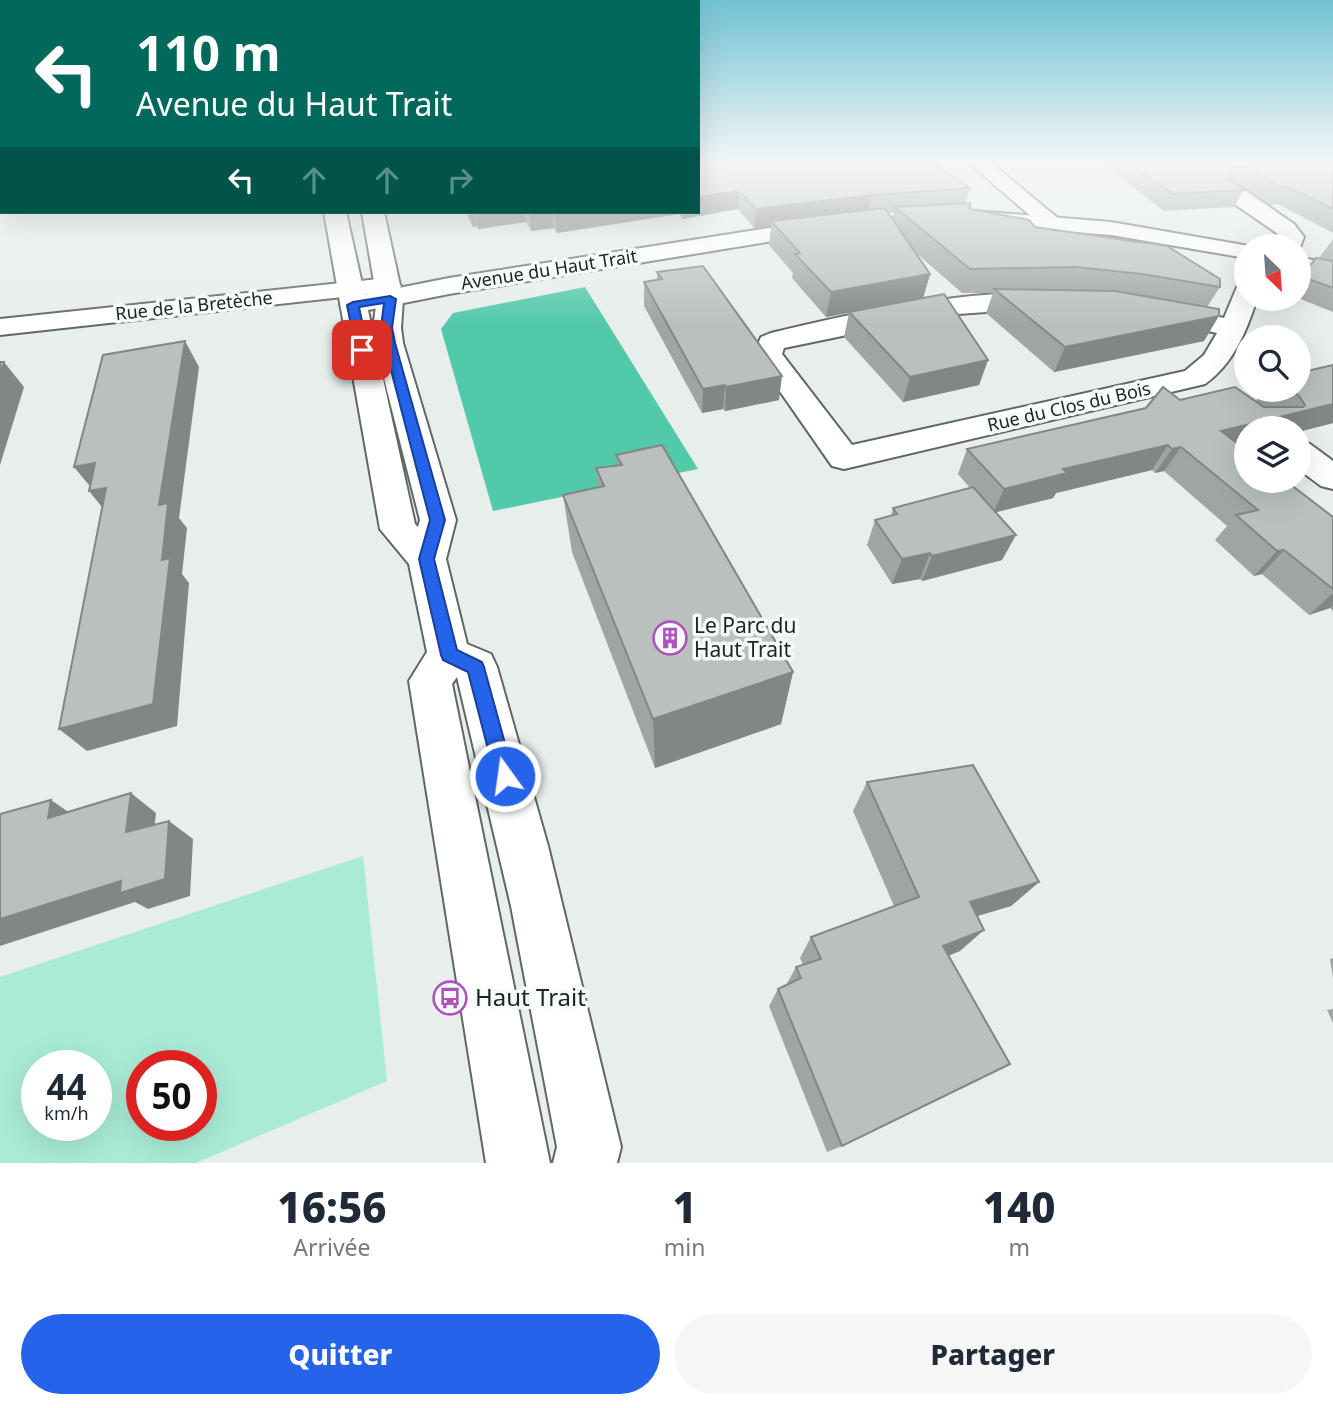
<!DOCTYPE html>
<html lang="fr">
<meta charset="utf-8">
<style>
body{margin:0;font-family:"Noto Sans",sans-serif;background:#f6f6f7;color:#1f2937;height:100vh;display:flex;flex-direction:column;font-size:26px;white-space:nowrap}
*{box-sizing:border-box;margin:0}
p{font-size:23px;color:#747a83}
.icon{flex:none;width:38px;height:38px;fill:none;stroke:currentColor;stroke-width:2;stroke-linecap:round;stroke-linejoin:round}
.map{position:relative;height:1163px;overflow:hidden}
.sheet{display:flex;flex-direction:column;background:#fff;flex:1}
.sheet>*{flex:none}
.banner{position:absolute;left:0px;top:0px;width:700px;height:214px;box-shadow:0 7px 28px #0002;background:#00695c;color:#fff;overflow:hidden}
.needle{width:46px;rotate:155deg}
.fabs{position:absolute;left:1234px;top:234px;display:grid;gap:14px}
.fabs a{display:grid;place-items:center;width:77px;height:77px;border-radius:50%;background:#fff;box-shadow:0 7px 28px #0002;font-size:35px}
.speed{position:absolute;left:21px;top:1050px;display:flex;gap:14px;font-size:35px;font-weight:700;text-align:center}
.speed>*{display:grid;place-content:center;width:91px;height:91px;border-radius:50%;background:#fff;box-shadow:0 7px 28px #0002;line-height:1}
.speed small{font-size:18px;font-weight:400}
.speed .limit{border:10px solid #d22;background:#fff;color:#111}
.pin{position:absolute;display:grid;place-items:center;width:60px;height:60px;color:#fff;margin:-30px;border-radius:14px;box-shadow:0 4px 10px #0006}
.me{position:absolute;width:77px;margin:-38px;rotate:346deg;stroke-linejoin:round;filter:drop-shadow(0 0 5px #0008)}
.turn{display:flex;align-items:center;gap:24px;height:147px;padding:0 21px;font-size:32px}
.turn .icon{width:91px;height:91px;stroke-width:2.5}
.turn b{display:block;font-size:49px;line-height:60px}
.lanes{display:flex;align-items:center;height:66px;padding:0 21px;background:#0003;justify-content:center;gap:35px;direction:ltr}
.lanes .off{opacity:.35}
.eta{display:flex;justify-content:space-evenly;align-items:center;height:119px;text-align:center}
.eta b{font-size:42px;font-weight:800;line-height:49px}
.cta{display:flex;gap:14px;margin-top:auto;padding:14px 21px}
.cta a{flex:1;height:80px;border-radius:42px;background:#2563eb;color:#fff;font-size:28px;font-weight:800;line-height:80px;text-align:center}
.cta a+a{background:#f6f6f7;color:#1f2937}
.map>svg:first-child{display:block}
</style>
<div class="map">
<svg width="1333" height="1163" viewBox="0 0 1333 1163">
<rect width="100%" height="100%" fill="#e7eeec"/>
<path fill="#a9ecd6" fill-rule="evenodd" d="M363,856L387,1081L196,1163H0V977ZM37,1066H96V1125H37ZM142,1066H201V1125H142Z"/>
<polygon fill="#52c9a9" points="585,287 698,469 493,511 441,329 453,313"/>
<g fill="none" stroke-linecap="round" stroke-linejoin="round">
<defs>
<g id="minor">
<polygon points="968,162 990,162 1060,220 1057,225 1041,225"/>
<polygon points="1231,185 1239,186 1294,224 1304,237 1298,252 1298,247 1278,247 1280,237 1278,234 1223,196 1220,191 1223,186"/>
<polygon points="388,278 397,281 401,286 397,291 0,335 0,319"/>
<path d="M1246,285V299H1257C1246,332 1234,363 1205,384L844,469L832,466L754,354L761,337L771,333C860,311 952,293 1043,292L1052,294L1056,300L1052,306L1043,308L944,315L784,348L782,354L852,445L1185,371L1204,355L1217,333L1153,319L1149,313L1153,307L1162,305L1224,318L1237,287Z"/>
<polygon points="1298,441 1310,444 1333,461 1333,489 1321,486 1298,469"/>
</g>
<g id="tertiary">
<polygon points="974,211 1111,222 1255,247 1246,247 1246,258 1111,235 966,223 963,218 966,213"/>
<polygon points="820,220 828,222 832,227 828,232 449,294 353,313 344,311 340,305 344,299 353,297 449,278"/>
<polygon points="1298,257 1333,264 1333,280 1298,272"/>
</g>
<path id="secondary" d="M324,212H346L375,342L373,328L377,299L362,212H384L403,299L401,328L403,343L456,520L446,559L467,644L491,654L497,667L548,846L621,1147L617,1163H553L557,1147L511,906L457,677L452,684L550,1163H486L409,681L427,652L409,564L380,529ZM376,347L420,520L418,527L415,524Z"/>
</defs>
<use href="#minor" stroke="#606765" stroke-width="4"/>
<use href="#tertiary" stroke="#606765" stroke-width="4"/>
<use href="#secondary" stroke="#606765" stroke-width="4"/>
<use href="#minor" fill="#fff" fill-rule="evenodd"/>
<use href="#tertiary" fill="#fff" fill-rule="evenodd"/>
<use href="#secondary" fill="#fff" fill-rule="evenodd"/>
</g>
<g fill="#9fa5a3" fill-rule="evenodd">
<path d="M698,162L970,188L965,204L970,209L1035,227L1220,287L1207,307L1204,341L1054,372L986,313L993,293H962L915,252L930,274L923,298L988,360L979,385L903,402L844,337L849,313L826,317L792,278L793,273L769,245L771,226L754,228L738,209L682,219L679,214L557,233L554,228L531,231L526,222L478,229L477,226L473,227L465,212H698ZM894,212L892,219L888,213Z"/>
<polygon points="1100,162 1333,162 1333,233 1278,204 1270,205 1240,184 1235,184 1244,190 1234,207 1164,211"/>
<polygon points="1333,239 1333,312 1298,298 1298,279 1319,258"/>
<polygon points="657,272 779,400 725,411 723,409 702,413 644,306 644,282 657,280"/>
<polygon points="1333,365 1333,423 1298,432 1246,429 1246,445 1241,447 1333,517 1333,611 1330,608 1309,615 1262,574 1254,576 1215,540 1227,526 1164,471 1155,473 1152,470 1056,493 1053,498 996,512 1002,560 922,581 920,579 892,584 867,545 875,520 891,516 893,508 970,488 958,474 967,449 1180,400 1256,401 1264,390 1298,390"/>
<polygon points="616,455 793,672 781,724 655,768 572,552 563,495 598,487 596,468 617,465"/>
<polygon points="867,782 1039,882 1011,906 977,916 960,951 948,956 842,1146 827,1152 769,1006 778,989 786,985 796,967 803,965 800,958 811,937 894,906 853,811"/>
<polygon points="1333,958 1333,978 1330,959"/>
<polygon points="1333,1009 1333,1023 1327,1010"/>
</g>
<g fill="#828684">
<rect x="0" y="162" width="2" height="48"/>
<polygon points="739,191 738,209 682,219 683,212 698,212 698,197"/>
<polygon points="872,195 869,214 771,221 771,226 754,228 756,209"/>
<polygon points="469,212 474,212 477,226 473,227"/>
<polygon points="475,212 524,212 526,222 478,229"/>
<polygon points="529,212 552,212 554,228 531,231"/>
<polygon points="573,212 679,212 679,214 557,233 555,215"/>
<polygon points="930,274 923,298 826,317 831,292"/>
<polygon points="1219,316 1204,341 1054,372 1065,347"/>
<polygon points="185,341 199,367 179,518 187,528 182,574 189,583 177,726 87,751 59,729 162,560 159,505"/>
<polygon points="988,360 979,385 903,402 910,377"/>
<polygon points="4,362 24,387 0,465 0,374"/>
<polygon points="782,376 779,400 725,411 726,387"/>
<polygon points="725,385 723,409 702,413 703,389"/>
<polygon points="1333,404 1333,423 1298,432 1298,429 1246,429 1246,445 1204,456 1221,431"/>
<polygon points="1168,445 1152,470 1056,493 1053,498 993,513 1004,489 1063,469"/>
<polygon points="1181,447 1164,471 1155,473 1172,449"/>
<polygon points="95,463 115,488 110,517 89,491 93,490 74,467"/>
<polygon points="1016,535 1002,560 922,581 932,556"/>
<polygon points="1284,550 1262,574 1254,576 1277,551"/>
<polygon points="930,553 920,579 892,584 902,559"/>
<polygon points="1333,593 1333,606 1330,608 1309,615"/>
<polygon points="793,672 781,724 655,768 653,719"/>
<polygon points="131,793 156,813 152,850 126,832"/>
<polygon points="51,800 80,820 48,818"/>
<polygon points="169,821 193,839 190,896 148,909 135,902 0,946 0,919"/>
<polygon points="1039,882 1011,906 947,925 970,902"/>
<polygon points="984,930 960,951 921,966 943,946"/>
</g>
<g fill="#b9c0bd" stroke="#828684" stroke-width="2">
<polygon points="698,162 930,162 970,188 874,195 870,192 872,195 756,209 739,191 698,197"/>
<polygon points="1129,162 1333,162 1333,209 1288,187 1281,187 1250,167 1232,167 1227,173 1231,181 1244,190 1172,194"/>
<polygon points="970,203 970,209 1029,220 1035,227 1167,246 1220,279 1220,287 1142,274 1076,267 970,269 895,207"/>
<polygon points="885,208 930,274 831,292 795,254 800,253 771,221"/>
<polygon points="553,212 573,212 555,215"/>
<polygon points="1316,258 1333,261 1333,288 1301,276"/>
<polygon points="703,266 782,376 726,387 725,385 703,389 644,282 662,279 657,272"/>
<polygon points="994,289 1115,291 1219,309 1219,316 1065,347"/>
<polygon points="944,294 988,360 910,377 849,312"/>
<polygon points="185,341 159,505 168,503 162,560 170,558 153,704 59,729 106,488 89,491 95,463 74,467 103,355"/>
<polygon points="0,362 4,362 0,374"/>
<polygon points="1333,365 1333,404 1221,431 1246,450 1246,481 1286,481 1333,517 1333,589 1284,550 1277,551 1236,515 1258,510 1181,447 1172,449 1168,445 1063,469 1067,473 1004,489 967,449 1146,408 1163,387 1180,400 1235,387 1264,407 1303,407 1305,405 1299,396 1291,390 1298,390 1298,373"/>
<polygon points="662,445 793,672 653,719 563,495 604,486 596,468 622,465 616,455"/>
<polygon points="973,487 1016,535 932,556 930,553 902,559 875,520 897,514 893,508"/>
<polygon points="973,765 1039,882 970,902 984,930 943,946 1010,1064 842,1146 778,989 801,978 796,967 821,959 811,937 919,897 867,782"/>
<polygon points="131,793 126,832 169,821 165,879 120,893 121,881 0,919 0,814 51,800 48,818"/>
</g>
<linearGradient id="sky" x2="0" y2="1"><stop stop-color="#71c2d4"/><stop offset="0.5" stop-color="#f4f7f6"/><stop offset="1" stop-color="#f4f7f6" stop-opacity="0"/></linearGradient>
<rect width="1333" height="324" fill="url(#sky)"/>
<polygon fill="#2563eb" stroke="#184099" stroke-width="2" points="390,296 396,299 392,328 395,343 445,520 434,559 457,650 482,662 484,667 514,776 512,782 505,785 498,782 495,776 468,672 443,660 441,655 419,559 430,520 384,343 381,328 384,303 359,307 368,350 362,354 356,350 347,305 353,302"/>
<defs>
<symbol id="building-ring" viewBox="-11 -11 22 22"><circle r="9.5" fill="#f4fcf9" stroke="#ae52bd" stroke-width="1.5"/><path d="M-4-6H4V6H1V3H-1V6H-4ZM-2.5-4.3h1.7v1.8h-1.7ZM.8-4.3h1.7v1.8H.8ZM-2.5-1h1.7V.8h-1.7ZM.8-1h1.7V.8H.8Z" fill="#ae52bd"/></symbol>
<symbol id="bus-ring" viewBox="-11 -11 22 22"><circle r="9.5" fill="#f4fcf9" stroke="#ae52bd" stroke-width="1.5"/><path d="M-5-6H5V4H4V6H2V4H-2V6H-4V4H-5ZM-3.5-4V0h7V-4ZM-3.5 1.2v1.5H-2V1.2ZM2 1.2v1.5H3.5V1.2Z" fill="#ae52bd"/></symbol>
</defs>
<g fill-rule="evenodd">
<use href="#building-ring" x="651" y="619" width="38" height="38"/>
<use href="#bus-ring" x="431" y="979" width="38" height="38"/>
</g>
<g text-anchor="middle" stroke-width="7" stroke-linejoin="round" paint-order="stroke">
<g font-size="18" fill="#212423" stroke="#f4fcf9">
<text transform="translate(549 270) rotate(-9)" y="6">Avenue du Haut Trait</text>
<text transform="translate(194 306) rotate(-6)" y="6">Rue de la Bretèche</text>
<text transform="translate(1069 407) rotate(-13)" y="6">Rue du Clos du Bois</text>
</g>
<g font-size="21" fill="#212423" stroke="#f4fcf9" text-anchor="start">
<text x="694" y="633">Le Parc du<tspan x="694" dy="24">Haut Trait</tspan></text>
</g>
<g font-size="24" fill="#212423" stroke="#f4fcf9" text-anchor="start">
<text x="475" y="1006">Haut Trait</text>
</g>
</g>
</svg>
<div class="fabs">
<a><svg class="needle" viewBox="-14 -14 28 28"><path d="M0-13l5 13h-10z" fill="#e53935"/><path d="M0 13l5-13h-10z" fill="#747a83"/></svg></a>
<a><svg class="icon" aria-label="search" viewBox="0 0 24 24"><circle cx="10" cy="10" r="6"/><path d="M15 15l6 6"/></svg></a>
<a><svg class="icon" aria-label="layers" viewBox="0 0 24 24"><path d="M12 4l9 5-9 5-9-5zM3 14l9 5 9-5"/></svg></a>
</div>
<div class="speed"><div>44<small>km/h</small></div><div class="limit">50</div></div>
<div class="pin" style="left:362px;top:350px;background:#d93025"><svg class="icon" aria-label="arrive" viewBox="0 0 24 24"><path d="M6 21V4h12l-3 4 3 4H6"/></svg></div>
<svg class="me" style="left:505px;top:776px" viewBox="-20 -20 40 40"><circle r="17" fill="#2563eb" stroke="#fff" stroke-width="3"/><path d="M0-11L8 9 0 5-8 9z" fill="#fff"/></svg>
<div class="banner">
<div class="turn"><svg class="icon" aria-label="left" viewBox="0 0 24 24"><path d="M17 20v-9H6M10 6l-5 5 5 5"/></svg><div><b>110 m</b>Avenue du Haut Trait</div></div>
<div class="lanes"><svg class="icon" aria-label="left" viewBox="0 0 24 24"><path d="M17 20v-9H6M10 6l-5 5 5 5"/></svg><svg class="icon off" aria-label="ahead" viewBox="0 0 24 24"><path d="M12 20V5M6 11l6-6 6 6"/></svg><svg class="icon off" aria-label="ahead" viewBox="0 0 24 24"><path d="M12 20V5M6 11l6-6 6 6"/></svg><svg class="icon off" aria-label="right" viewBox="0 0 24 24"><path d="M7 20v-9h11M14 6l5 5-5 5"/></svg></div>
</div>
</div>
<section class="sheet">
<div class="eta">
<div><b>16:56</b><p>Arrivée</p></div>
<div><b>1</b><p>min</p></div>
<div><b>140</b><p>m</p></div>
</div>
<div class="cta"><a>Quitter</a><a>Partager</a></div>
</section>
